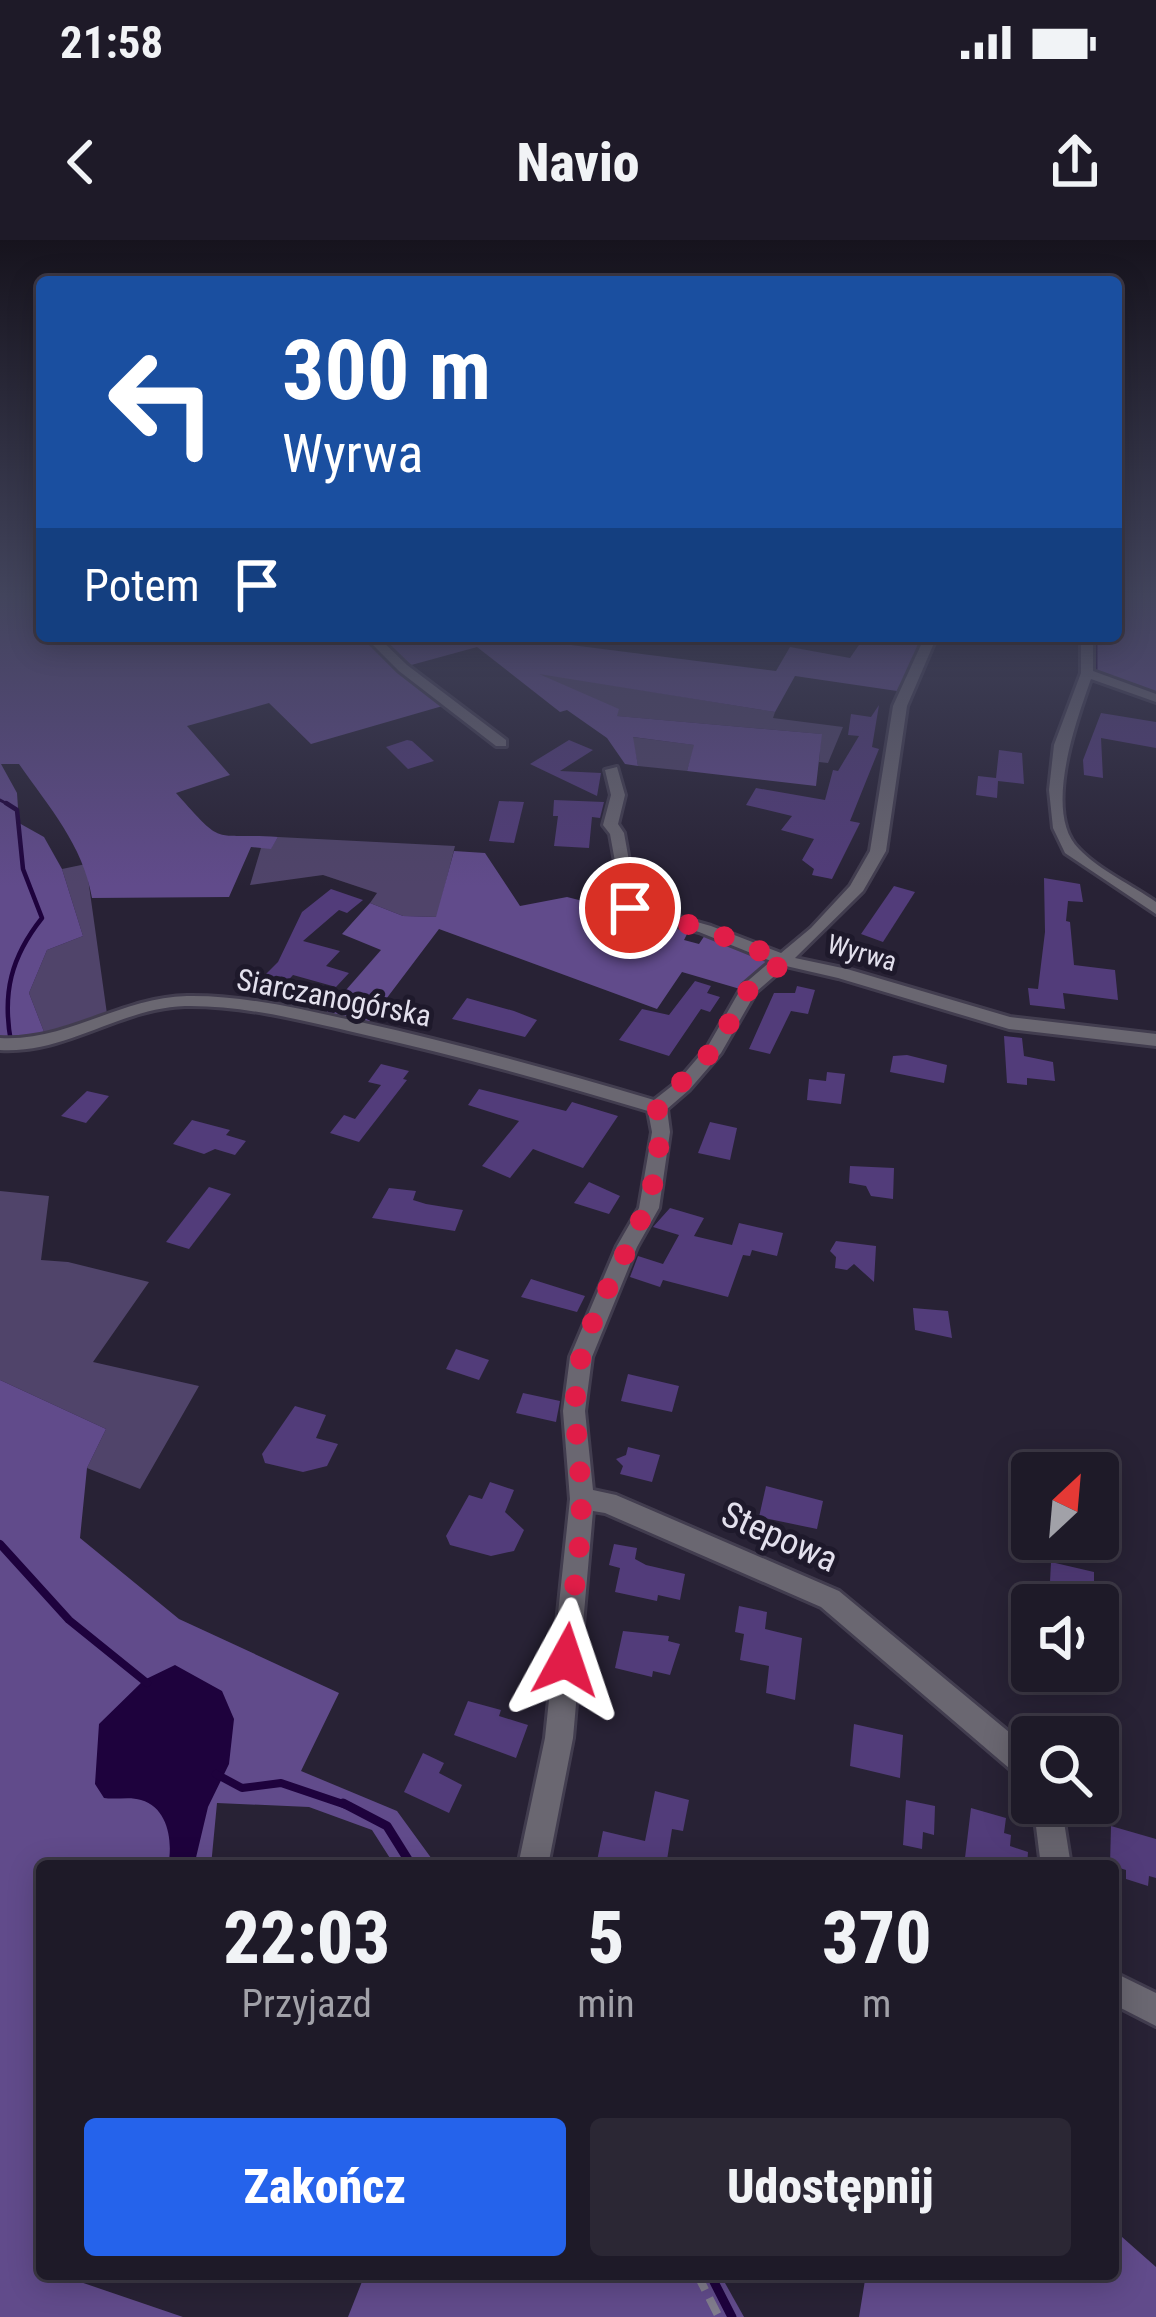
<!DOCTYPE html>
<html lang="pl">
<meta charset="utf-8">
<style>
body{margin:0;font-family:"Roboto Condensed",sans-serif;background:#2b2734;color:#f1f3f6;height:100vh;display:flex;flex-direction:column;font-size:45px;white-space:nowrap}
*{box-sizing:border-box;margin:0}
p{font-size:39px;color:#a1a1a8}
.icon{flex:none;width:66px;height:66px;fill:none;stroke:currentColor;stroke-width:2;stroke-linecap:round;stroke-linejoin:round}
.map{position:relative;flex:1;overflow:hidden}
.details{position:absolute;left:36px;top:1620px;width:1083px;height:420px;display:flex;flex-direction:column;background:#1e1a28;border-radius:12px;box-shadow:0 6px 30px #0003,0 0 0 3px #3c3845}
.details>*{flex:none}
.hud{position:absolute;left:36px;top:36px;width:1086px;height:366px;border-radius:12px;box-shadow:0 6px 30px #0003,0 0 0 3px #3c3845;background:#1a4fa0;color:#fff;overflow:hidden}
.needle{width:78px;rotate:26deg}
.tools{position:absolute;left:1011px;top:1212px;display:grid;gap:24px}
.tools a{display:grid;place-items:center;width:108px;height:108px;border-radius:12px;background:#1e1a28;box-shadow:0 6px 30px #0003,0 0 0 3px #3c3845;font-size:60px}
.pin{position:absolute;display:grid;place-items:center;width:102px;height:102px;color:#fff;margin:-51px;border:6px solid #fff;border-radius:50%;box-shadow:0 3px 12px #0007}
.me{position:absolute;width:132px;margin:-66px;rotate:5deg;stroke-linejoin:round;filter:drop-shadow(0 0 9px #0008)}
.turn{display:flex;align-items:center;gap:42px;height:252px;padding:0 48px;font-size:54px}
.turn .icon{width:156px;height:156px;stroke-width:2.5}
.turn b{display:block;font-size:84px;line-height:102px}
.then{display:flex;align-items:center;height:114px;padding:0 48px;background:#0003;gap:24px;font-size:45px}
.eta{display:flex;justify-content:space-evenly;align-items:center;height:204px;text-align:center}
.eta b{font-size:72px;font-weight:800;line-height:84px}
.cta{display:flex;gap:24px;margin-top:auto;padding:24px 48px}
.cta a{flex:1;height:138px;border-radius:12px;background:#2563eb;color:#fff;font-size:48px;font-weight:800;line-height:138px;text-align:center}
.cta a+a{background:#2b2734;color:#f1f3f6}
.status{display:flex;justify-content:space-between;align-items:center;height:84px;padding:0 60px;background:#1e1a28;direction:ltr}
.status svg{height:33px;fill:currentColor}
header{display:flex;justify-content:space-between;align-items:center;height:156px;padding:0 48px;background:#1e1a28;font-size:54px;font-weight:800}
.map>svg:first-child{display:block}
</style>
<div class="status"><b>21:58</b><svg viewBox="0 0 49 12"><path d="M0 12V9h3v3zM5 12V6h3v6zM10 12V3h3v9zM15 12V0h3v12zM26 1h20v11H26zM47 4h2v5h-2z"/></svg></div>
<header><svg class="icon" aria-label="back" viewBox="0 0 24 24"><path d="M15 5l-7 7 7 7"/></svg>Navio<svg class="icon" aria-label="share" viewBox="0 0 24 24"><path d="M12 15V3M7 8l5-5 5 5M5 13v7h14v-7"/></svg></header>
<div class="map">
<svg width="1156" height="2077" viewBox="0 0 1156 2077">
<rect width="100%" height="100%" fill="#282235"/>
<g fill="#50446a">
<polygon points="533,432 775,472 773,478 843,487 828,523 819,522 821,494 616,476"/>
<polygon points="632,497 695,505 687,531 638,526"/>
<polygon points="278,597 455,606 437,677 403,676 370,663 377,653 323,635 250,645 261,608 271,608"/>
<polygon points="86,624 107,774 46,797 29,753 47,710 83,696 62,629"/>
<polygon points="0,951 49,956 41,1020 68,1022 149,1042 93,1122 199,1146 140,1249 87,1228 106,1189 0,1140"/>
</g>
<g fill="#614b8b">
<path d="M0,355H42V396H364L446,465L311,504L269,463L187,486L230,535L176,553C226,609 210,592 278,597L271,609L251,607L229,657L92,658C83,605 49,567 19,524H1L17,553L19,583L44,597L62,629L83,696L47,710L29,753L46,797L3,799L0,797Z"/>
<polygon points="1116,355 1156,355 1156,456 1091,432 1091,396 1116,396"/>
<polygon points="374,396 501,396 776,431 790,407 850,418 865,396 925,396 897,451 795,436 775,472 539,434 619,469 617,476 822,494 816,546 687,531 694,505 633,497 638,526 625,524 607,498 567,470 560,472 477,407 404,427"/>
<polygon points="454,611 485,613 520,666 567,657 690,688 684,700 699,704 705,695 776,720 740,749 682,732 657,769 439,689 368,783 325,774 381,710 342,694 370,663 403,676 436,677"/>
<polygon points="0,1140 106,1189 87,1228 80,1298 179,1379 339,1453 301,1531 397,1571 437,1626 395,1626 372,1590 309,1567 217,1563 211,1626 42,1626 42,2034 57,2034 183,2077 0,2077"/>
<polygon points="1113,1989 1156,2027 1156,2077 859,2077 866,2034 1113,2034"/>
<polygon points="365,2034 720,2034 744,2077 348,2077"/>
</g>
<path fill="#1e023d" d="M175,1425L222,1451L234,1479L229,1524L208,1567L194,1626H168C173,1603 169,1568 141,1560C130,1556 116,1560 104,1558L95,1544L99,1484L144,1440Z"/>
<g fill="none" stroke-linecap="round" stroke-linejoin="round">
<g stroke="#1e023d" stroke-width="3">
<polyline points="1096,396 1096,429"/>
<polyline points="0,560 11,566"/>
</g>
<path stroke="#1e023d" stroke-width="4.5" d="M6,563L17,570L23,629L42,678C11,717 2,753 11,802"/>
<g stroke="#1e023d" stroke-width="8">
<polyline points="0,1304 69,1380 147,1443"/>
<polyline points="216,1534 242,1548 281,1543 349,1566"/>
</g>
<g stroke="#1e023d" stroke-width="9">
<polyline points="343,1563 387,1586 412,1626"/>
<polyline points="710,2034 732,2077"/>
</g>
</g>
<g fill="#523c7a">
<polygon points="879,465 872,507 879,509 850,581 860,583 832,639 812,635 814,629 802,620 814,599 781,590 792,576 746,565 756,548 825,560 833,530 838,531 859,496 848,495 851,474 871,477"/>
<polygon points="1101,473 1156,482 1156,508 1101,498 1103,538 1084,535 1083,520"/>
<polygon points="407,500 412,501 434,521 408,529 386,507"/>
<polygon points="569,500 593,510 560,531 601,533 597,556 530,524"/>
<polygon points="999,510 1022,513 1024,544 998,541 997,558 976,555 978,536 996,538"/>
<polygon points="554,560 604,562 600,578 592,577 589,608 554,606 558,576 553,576"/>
<polygon points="499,561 524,562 514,603 489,601"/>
<polygon points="1044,638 1080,644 1083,662 1068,661 1066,681 1070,682 1074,725 1115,730 1118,760 1063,753 1065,769 1030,765 1028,748 1038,749 1045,692"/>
<polygon points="894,646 915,652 883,702 861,694"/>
<polygon points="331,649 363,660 347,673 339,670 303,701 340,711 326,726 349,733 336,747 293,735 280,749 258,742 278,722 302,672"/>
<polygon points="695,741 711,746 707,753 720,757 710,772 701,769 669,816 619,800 642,769 669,775"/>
<polygon points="797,746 815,750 808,774 791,771 770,814 749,809 774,753 795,753"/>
<polygon points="467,758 514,771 537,780 525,797 452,779"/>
<polygon points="1004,796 1022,798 1024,816 1053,822 1055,841 1027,838 1027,845 1007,843"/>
<polygon points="907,815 947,825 944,843 890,832 893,816"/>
<polygon points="381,824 409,831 403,839 407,840 359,902 330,893 344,875 355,879 381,845 368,842"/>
<polygon points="827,832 845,834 841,864 807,860 809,839 826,841"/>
<polygon points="479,849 566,871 572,862 618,876 583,928 533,909 510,938 482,926 519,881 468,865"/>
<polygon points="87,851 109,856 86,883 61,876"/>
<polygon points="192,880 230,890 226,895 246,901 235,915 215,909 204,914 173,904"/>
<polygon points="710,882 737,888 730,920 698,913"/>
<polygon points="850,926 894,928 893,959 871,956 866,946 849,943"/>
<polygon points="589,942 620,956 609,974 574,963"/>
<polygon points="209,947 231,954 189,1009 166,1002"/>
<polygon points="389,948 416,951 413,960 426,964 463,970 455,991 372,978"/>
<polygon points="670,968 704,978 694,996 732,1005 739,983 783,993 777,1016 752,1010 750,1016 743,1015 728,1057 663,1040 660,1047 630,1037 638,1016 663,1024 679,995 653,987"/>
<polygon points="836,1001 876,1006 874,1042 854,1024 847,1030 835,1028 836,1017 830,1011"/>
<polygon points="531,1039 585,1056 577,1072 521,1057"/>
<polygon points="913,1068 948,1071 952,1098 915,1090"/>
<polygon points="456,1109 489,1120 479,1140 446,1129"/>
<polygon points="628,1134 679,1146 672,1172 621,1161"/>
<polygon points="523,1153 560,1161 556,1182 516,1173"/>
<polygon points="295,1166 326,1175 316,1198 338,1204 327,1226 303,1232 265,1223 262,1214"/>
<polygon points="628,1207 660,1215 652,1242 620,1234 623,1226 616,1219 626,1215"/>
<polygon points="490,1242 514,1250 505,1272 524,1290 514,1311 491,1316 450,1305 446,1296 469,1255 482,1259"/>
<polygon points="766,1246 823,1261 817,1289 759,1277"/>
<polygon points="614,1304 637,1308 635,1319 646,1325 685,1334 680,1360 658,1355 657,1361 615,1352 620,1328 609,1325"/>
<polygon points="1051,1322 1094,1332 1094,1353 1050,1342"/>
<polygon points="739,1366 767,1372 765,1389 802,1398 795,1460 766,1453 769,1426 740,1420 744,1394 735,1392"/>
<polygon points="623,1391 669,1396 668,1401 680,1404 670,1435 653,1431 652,1437 615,1428"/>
<polygon points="468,1461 501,1470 499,1476 528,1485 516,1518 454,1495"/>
<polygon points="854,1484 903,1495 900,1538 850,1526"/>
<polygon points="423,1513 444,1523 439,1533 462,1545 449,1573 404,1552"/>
<polygon points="655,1551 689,1560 683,1591 672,1589 666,1626 596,1626 603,1591 645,1601"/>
<polygon points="906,1560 935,1566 934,1595 923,1592 922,1609 903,1605"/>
<polygon points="971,1568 1006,1578 1004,1593 1011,1595 1010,1606 1028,1612 1027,1626 964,1626"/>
<polygon points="1111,1586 1156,1599 1156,1638 1149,1636 1148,1646 1126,1639 1126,1630 1110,1625"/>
</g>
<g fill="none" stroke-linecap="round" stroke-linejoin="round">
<defs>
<g id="minor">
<polygon points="364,396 377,396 407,425 506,500 506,506 496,506 399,431"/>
<path d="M925,396H937L907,466L886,611L863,651L795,718L847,729L1010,777L1156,794V806L1009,789L838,738L786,726L756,752L721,813L689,850L667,869L670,892L659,968L637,1007L592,1117L585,1171L593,1250L616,1255L839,1351L1032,1511V1549L1022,1545L1016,1534L821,1367L605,1273L593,1271L573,1498L548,1626H518L545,1498L570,1259L563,1171L570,1117L617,1006L639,968L652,892L648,871C552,842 455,815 357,793C301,780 242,765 185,766C120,768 67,814 0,810V798C67,802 121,757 187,756C245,755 304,770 360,782C459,804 557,831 654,860L677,842L708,806L743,745L771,721L699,692L624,671L610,594L603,585L611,555L605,530L617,527L625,555L618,584L624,593L637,665L711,686L781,713L811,688L850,646L870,611L893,466Z"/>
<path d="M1081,396H1093V431L1156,454V462L1091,439C1077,479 1042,573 1079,609C1099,630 1132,645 1156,662V674L1065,613L1053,588L1049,550L1054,505L1081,433Z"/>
<polygon points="1033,1563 1061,1563 1071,1626 1041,1626"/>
<polygon points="1113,1732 1156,1753 1156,1786 1113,1764"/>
</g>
</defs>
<use href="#minor" stroke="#423d4f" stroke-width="6"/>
<polyline stroke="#817d8d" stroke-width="8" stroke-dasharray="18 9" stroke-linecap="butt" points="697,2034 719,2077"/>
<use href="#minor" fill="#6a6771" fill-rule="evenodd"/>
</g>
<linearGradient id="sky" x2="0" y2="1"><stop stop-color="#16131d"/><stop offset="0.55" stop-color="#42445c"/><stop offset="1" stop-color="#42445c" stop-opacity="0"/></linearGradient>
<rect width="1156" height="646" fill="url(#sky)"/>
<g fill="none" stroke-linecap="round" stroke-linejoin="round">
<path stroke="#e11d48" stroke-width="21" stroke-dasharray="0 37.8" d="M566,1420C570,1366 583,1309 581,1255C580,1209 569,1164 581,1118C604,1028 672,968 657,867L715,808L749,749L785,721L705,689L630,668"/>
</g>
<g text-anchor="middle" stroke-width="10" stroke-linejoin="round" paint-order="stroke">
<g font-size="27" fill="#e3e0ed" stroke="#1e192b">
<text transform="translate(862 713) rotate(16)" y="9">Wyrwa</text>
</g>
<g font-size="30" fill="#e3e0ed" stroke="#1e192b">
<text transform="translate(334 758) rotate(11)" y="10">Siarczanogórska</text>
</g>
<g font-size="36" fill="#e3e0ed" stroke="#1e192b">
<text transform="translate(780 1296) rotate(24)" y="13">Stepowa</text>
</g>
</g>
</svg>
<div class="tools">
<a><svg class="needle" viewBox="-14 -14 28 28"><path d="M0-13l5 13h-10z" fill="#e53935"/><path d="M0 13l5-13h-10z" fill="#a1a1a8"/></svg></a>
<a><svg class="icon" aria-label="sound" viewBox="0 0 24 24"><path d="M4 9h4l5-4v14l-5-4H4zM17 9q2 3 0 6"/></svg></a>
<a><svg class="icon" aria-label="search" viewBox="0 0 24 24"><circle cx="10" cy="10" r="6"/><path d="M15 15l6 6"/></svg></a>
</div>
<div class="pin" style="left:630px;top:668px;background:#d93025"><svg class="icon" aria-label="arrive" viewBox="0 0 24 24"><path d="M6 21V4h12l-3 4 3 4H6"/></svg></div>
<svg class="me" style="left:566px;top:1420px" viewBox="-20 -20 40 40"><path d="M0-17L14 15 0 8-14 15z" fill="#e11d48" stroke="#fff" stroke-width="4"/></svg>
<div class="hud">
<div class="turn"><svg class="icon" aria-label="left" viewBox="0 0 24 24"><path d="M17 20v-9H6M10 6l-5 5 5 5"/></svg><div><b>300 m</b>Wyrwa</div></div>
<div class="then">Potem<svg class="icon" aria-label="arrive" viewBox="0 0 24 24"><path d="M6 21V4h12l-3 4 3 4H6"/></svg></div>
</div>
<section class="details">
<div class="eta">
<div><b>22:03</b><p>Przyjazd</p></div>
<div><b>5</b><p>min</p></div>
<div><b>370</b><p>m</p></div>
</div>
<div class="cta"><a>Zakończ</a><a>Udostępnij</a></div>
</section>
</div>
